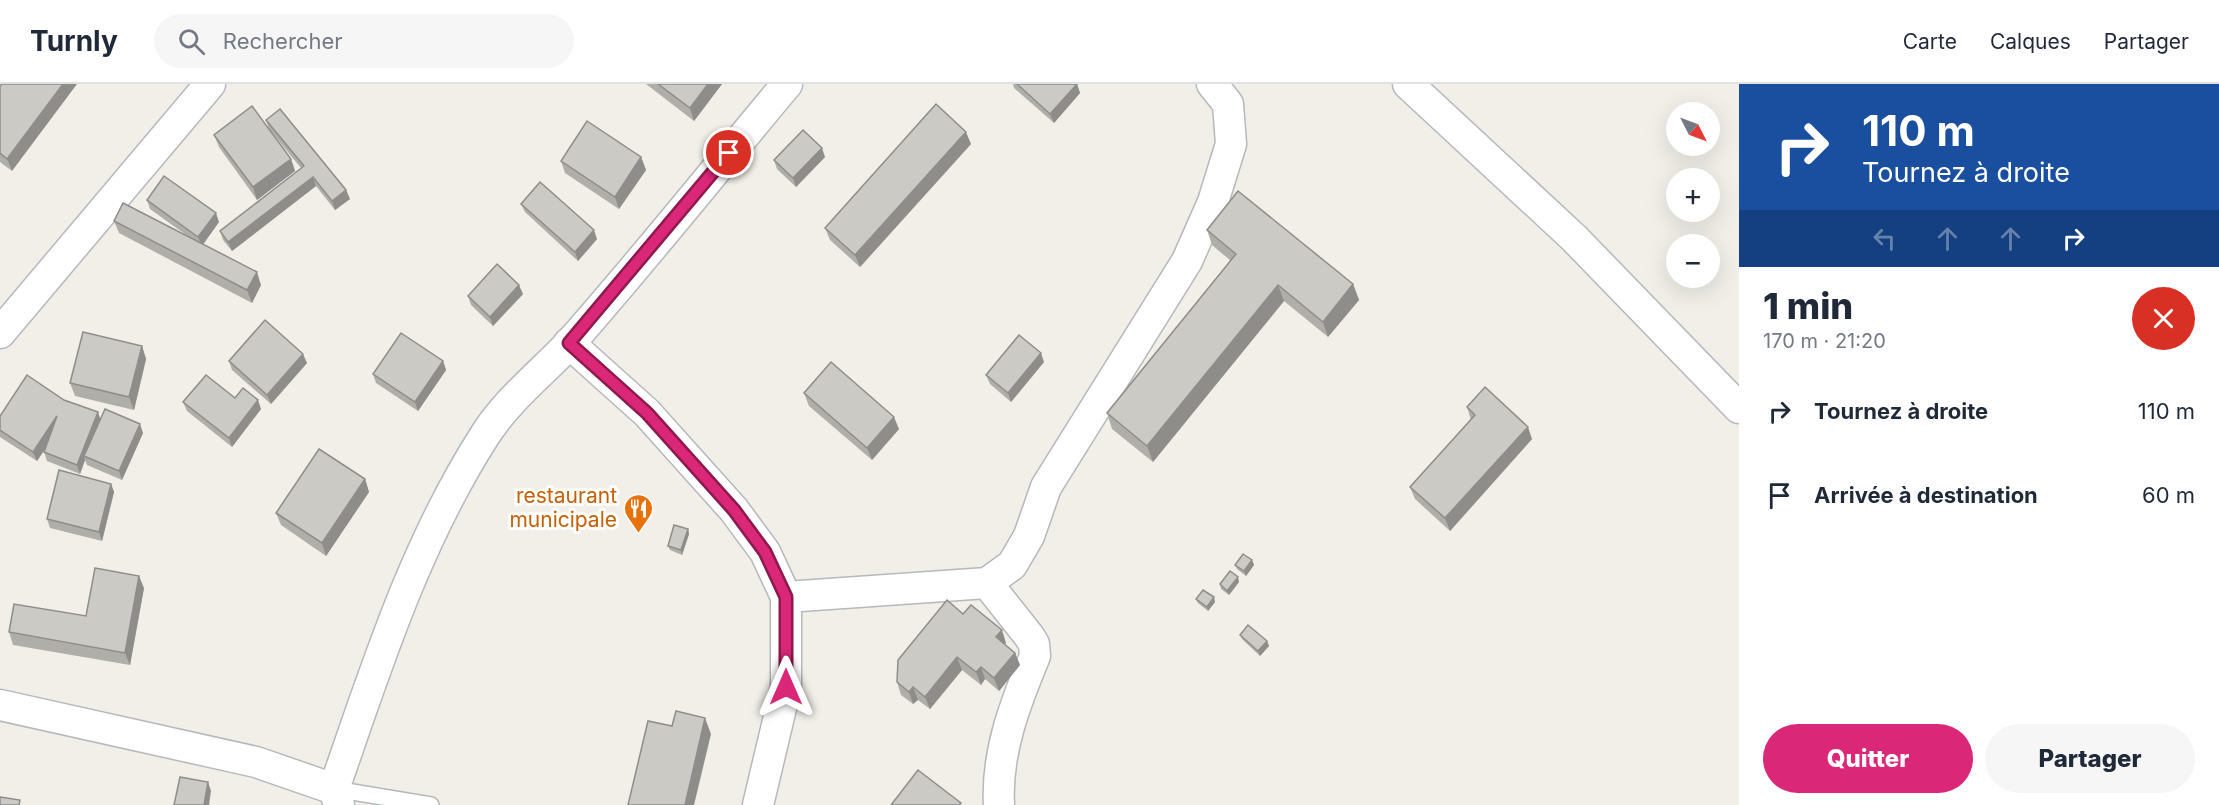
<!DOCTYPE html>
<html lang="fr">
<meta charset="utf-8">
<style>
body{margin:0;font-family:Inter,sans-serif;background:#f6f6f7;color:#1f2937;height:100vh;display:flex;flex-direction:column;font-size:22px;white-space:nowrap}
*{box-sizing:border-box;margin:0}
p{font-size:20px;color:#747a83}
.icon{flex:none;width:33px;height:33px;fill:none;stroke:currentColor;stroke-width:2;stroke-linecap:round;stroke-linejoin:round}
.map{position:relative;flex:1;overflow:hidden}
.details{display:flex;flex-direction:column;background:#fff;width:480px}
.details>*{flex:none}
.top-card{background:#1a4fa0;color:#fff;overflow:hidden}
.needle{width:39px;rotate:132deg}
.tools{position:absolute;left:1666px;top:18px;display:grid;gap:12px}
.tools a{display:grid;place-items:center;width:54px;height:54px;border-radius:50%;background:#fff;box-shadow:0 6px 24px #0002;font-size:30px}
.pin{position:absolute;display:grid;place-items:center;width:51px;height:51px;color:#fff;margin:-26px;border:3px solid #fff;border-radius:50%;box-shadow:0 2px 6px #0007}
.me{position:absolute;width:66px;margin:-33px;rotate:0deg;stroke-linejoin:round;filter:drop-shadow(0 0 4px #0008)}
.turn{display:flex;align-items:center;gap:21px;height:126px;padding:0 24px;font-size:27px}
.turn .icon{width:78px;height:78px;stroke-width:2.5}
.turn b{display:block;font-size:42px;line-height:51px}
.lanes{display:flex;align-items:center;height:57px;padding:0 24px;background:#0003;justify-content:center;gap:30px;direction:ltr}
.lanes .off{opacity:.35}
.round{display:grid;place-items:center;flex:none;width:63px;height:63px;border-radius:32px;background:#f6f6f7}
.summary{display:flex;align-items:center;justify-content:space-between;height:102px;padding:0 24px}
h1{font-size:36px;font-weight:800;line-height:45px}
.action{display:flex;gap:12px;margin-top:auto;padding:12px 24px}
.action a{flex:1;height:69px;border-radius:36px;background:#db2777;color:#fff;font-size:24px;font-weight:800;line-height:69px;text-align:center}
.action a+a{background:#f6f6f7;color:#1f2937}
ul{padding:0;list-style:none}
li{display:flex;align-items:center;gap:18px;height:84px;padding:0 24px}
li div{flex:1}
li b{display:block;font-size:22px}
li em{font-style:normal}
header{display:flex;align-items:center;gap:36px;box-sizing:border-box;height:84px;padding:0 30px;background:#fff;border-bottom:2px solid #e0e1e3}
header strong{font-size:28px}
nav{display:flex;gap:33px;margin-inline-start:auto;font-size:21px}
.search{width:420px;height:54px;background:#f6f6f7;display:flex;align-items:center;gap:15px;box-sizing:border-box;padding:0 21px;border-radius:33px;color:#747a83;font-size:22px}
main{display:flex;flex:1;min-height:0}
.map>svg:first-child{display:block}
</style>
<header>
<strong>Turnly</strong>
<div class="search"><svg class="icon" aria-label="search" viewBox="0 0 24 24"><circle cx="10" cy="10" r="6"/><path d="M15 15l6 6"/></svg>Rechercher</div>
<nav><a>Carte</a><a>Calques</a><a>Partager</a></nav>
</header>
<main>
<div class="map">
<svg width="1739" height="721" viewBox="0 0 1739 721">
<rect width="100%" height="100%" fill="#f1efe8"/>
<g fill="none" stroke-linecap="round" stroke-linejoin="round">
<defs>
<polyline id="lane" points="334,705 431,721"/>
<g id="street">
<polyline points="1408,0 1574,154 1739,324"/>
<polyline points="0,249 210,0"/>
<polyline points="569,259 647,329 734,426 765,468 786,513 786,603 758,721"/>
<path d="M987,499L1029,552L1034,560L1035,572C1015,620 996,669 999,721"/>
<polyline points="786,513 987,499 1012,481 1029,452 1046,403 1187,177 1213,118 1231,60 1228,20 1212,0"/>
<polyline points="0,621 256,678 334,705"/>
<path d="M339,721L334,705C376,584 415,460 485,351C508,315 542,289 571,258C645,174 715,86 787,0"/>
</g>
</defs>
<use href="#lane" stroke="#b5b8bc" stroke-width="18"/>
<use href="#street" stroke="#b5b8bc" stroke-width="33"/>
<use href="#lane" stroke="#fff" stroke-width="15"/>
<use href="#street" stroke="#fff" stroke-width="30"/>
</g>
<g fill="#afaea9">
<polygon points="646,0 722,0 694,37"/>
<polygon points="1013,0 1077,0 1080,9 1054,39 1014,4"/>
<polygon points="0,2 12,87 0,78"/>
<polygon points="266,36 346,106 350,115 335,126 316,102 232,167 223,156 220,147 301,84 269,45"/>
<polygon points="214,51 291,75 295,87 257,116 219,63"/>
<polygon points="971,60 860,183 830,156 825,144"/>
<polygon points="641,73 646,86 619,125 565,89 561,77"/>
<polygon points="825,73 796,103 777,85 774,76"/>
<polygon points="147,116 219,138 203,160 261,201 252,219 119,149 114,137 189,153 150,125"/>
<polygon points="521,120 597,155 578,177 525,128"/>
<polygon points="1207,146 1353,200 1359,216 1328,253 1284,217 1153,378 1112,345 1107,329 1231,177 1212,161"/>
<polygon points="523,210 493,242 471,221 468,212"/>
<polygon points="142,262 146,275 134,326 75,312 70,299"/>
<polygon points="229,277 307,279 271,320 232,286"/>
<polygon points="443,277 446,286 418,327 376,299 373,290"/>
<polygon points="1044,278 1011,318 990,300 986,291"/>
<polygon points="804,309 899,345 872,376 809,322"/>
<polygon points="235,314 261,325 232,363 187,327 183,318"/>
<polygon points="64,316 100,335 143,349 122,396 87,381 85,376 80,390 47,377 44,368 45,365 37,377 0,353 0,332"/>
<polygon points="1467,323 1532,355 1450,447 1415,415 1410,403 1471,336"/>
<polygon points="365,395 369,408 326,472 281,441 276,429"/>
<polygon points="111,400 114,408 102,457 50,444 47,435"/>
<polygon points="688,445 689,450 682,471 670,466 668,462"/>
<polygon points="1252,476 1254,481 1246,492 1237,485 1235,481"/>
<polygon points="1239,498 1229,511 1221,505 1220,500"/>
<polygon points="144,504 130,581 13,561 9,548 86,532"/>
<polygon points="1196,515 1215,518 1208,527 1198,519"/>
<polygon points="963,530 1006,559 1005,560 1015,569 1020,581 999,607 985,595 981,601 962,586 930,625 918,616 913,620 901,611 897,598"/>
<polygon points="1240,551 1267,557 1269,562 1260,572 1242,555"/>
</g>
<g fill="#8f8d8a">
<polygon points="63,0 77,0 12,87 7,75"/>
<polygon points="708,0 722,0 694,37 690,24"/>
<polygon points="1077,0 1080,9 1054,39 1050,30"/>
<polygon points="966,48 971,60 860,183 855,171"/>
<polygon points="822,64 825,73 796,103 793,94"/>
<polygon points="641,73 646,86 619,125 615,113"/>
<polygon points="291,75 295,87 257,116 253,103"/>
<polygon points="313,93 316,102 232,167 228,158"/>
<polygon points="346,106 350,115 335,126 332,117"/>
<polygon points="216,129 219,138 202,162 198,153"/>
<polygon points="594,146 597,155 578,177 575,168"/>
<polygon points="257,188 261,201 252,219 247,206"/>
<polygon points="1353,200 1359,216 1328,253 1323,238"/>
<polygon points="519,201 523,210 493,242 490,233"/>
<polygon points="1278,201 1284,217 1153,378 1147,362"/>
<polygon points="142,262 146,275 134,326 129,313"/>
<polygon points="1041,269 1044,278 1011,318 1008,309"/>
<polygon points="303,270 307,279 271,320 267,311"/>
<polygon points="443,277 446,286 418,327 415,318"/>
<polygon points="258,316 261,325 232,363 229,354"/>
<polygon points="98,328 101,337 84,372 85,376 80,390 77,381"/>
<polygon points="57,332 61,341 37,377 33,368"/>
<polygon points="894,333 899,345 872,376 867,364"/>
<polygon points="140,340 143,349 122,396 119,387"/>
<polygon points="1528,343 1532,355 1450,447 1445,434"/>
<polygon points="365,395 369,408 326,472 322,459"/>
<polygon points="111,400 114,408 102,457 99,448"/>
<polygon points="688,445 689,450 682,471 681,466"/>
<polygon points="1252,476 1254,481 1246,492 1244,487"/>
<polygon points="139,492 144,504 130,581 125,569"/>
<polygon points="1238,493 1239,498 1229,511 1227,507"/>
<polygon points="1214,513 1215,518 1208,527 1207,523"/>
<polygon points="1002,546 1006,559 1000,566 996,553"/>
<polygon points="1267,557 1269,562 1260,572 1258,567"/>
<polygon points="1015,569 1020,581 999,607 994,594"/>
<polygon points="957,573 962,586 930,625 925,613"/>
<polygon points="981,583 985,595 981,601 976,588"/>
<polygon points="913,603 918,616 913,620 909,608"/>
<polygon points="705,634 711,650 694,721 685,721"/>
<polygon points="208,698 211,707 209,721 204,721"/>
</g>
<g fill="#cccac5" stroke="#8f8d8a" stroke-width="1.5">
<polygon points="2,0 63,0 7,75 0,69 0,2"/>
<polygon points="658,0 708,0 690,24"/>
<polygon points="1017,0 1077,0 1050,30"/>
<polygon points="936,20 966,48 855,171 825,144"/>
<polygon points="252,22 291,75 253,103 214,51"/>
<polygon points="280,25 346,106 332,117 313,93 228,158 220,147 304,82 266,36"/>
<polygon points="587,37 641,73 615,113 561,77"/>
<polygon points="803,46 822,64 793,94 774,76"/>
<polygon points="164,92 216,129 198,153 147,116"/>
<polygon points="540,98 594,146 575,168 521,120"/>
<polygon points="1238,107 1353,200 1323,238 1278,201 1147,362 1107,329 1236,170 1207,146"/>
<polygon points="123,119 257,188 247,206 114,137"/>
<polygon points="497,180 519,201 490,233 468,212"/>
<polygon points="265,236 303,270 267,311 229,277"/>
<polygon points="83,248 142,262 129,313 70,299"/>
<polygon points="401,249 443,277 415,318 373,290"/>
<polygon points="1019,251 1041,269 1008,309 986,291"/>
<polygon points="831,278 894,333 867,364 804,309"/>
<polygon points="27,291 64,316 98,328 77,381 44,368 57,332 33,368 0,346 0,332"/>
<polygon points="206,291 235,314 243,304 258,316 229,354 183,318"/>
<polygon points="1485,303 1528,343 1445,434 1410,403 1475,331 1467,323"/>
<polygon points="105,325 140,340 119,387 84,372"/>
<polygon points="319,365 365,395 322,459 276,429"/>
<polygon points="59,386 111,400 99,448 47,435"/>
<polygon points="674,441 688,445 681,466 668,462"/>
<polygon points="1243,470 1252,476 1244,487 1235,481"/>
<polygon points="95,484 139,492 125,569 9,548 14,520 86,532"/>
<polygon points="1230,487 1238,493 1227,507 1220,500"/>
<polygon points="1203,506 1214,513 1207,523 1196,515"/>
<polygon points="947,516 963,530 971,521 1002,546 996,553 1015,569 994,594 981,583 976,588 957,573 925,613 913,603 909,608 897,598 898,576"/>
<polygon points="1248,541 1267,557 1258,567 1240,551"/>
<polygon points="676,627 705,634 685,721 628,721 648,637 672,642"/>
<polygon points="918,686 961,719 959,721 891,721"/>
<polygon points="180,693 208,698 204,721 174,721"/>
<polygon points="0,713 20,716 19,721 0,721"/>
</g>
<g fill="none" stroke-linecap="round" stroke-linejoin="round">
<defs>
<polyline id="route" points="729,69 569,259 647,329 734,426 765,468 786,513 786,603"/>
</defs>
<use href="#route" stroke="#8e194d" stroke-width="15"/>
<use href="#route" stroke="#db2777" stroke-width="10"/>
</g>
<defs>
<symbol id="restaurant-pin" viewBox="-11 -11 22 30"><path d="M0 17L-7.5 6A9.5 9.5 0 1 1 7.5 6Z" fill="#e8710a" stroke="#fff"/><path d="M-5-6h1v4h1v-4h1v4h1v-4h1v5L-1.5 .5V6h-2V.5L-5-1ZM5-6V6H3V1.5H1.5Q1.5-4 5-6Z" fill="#fff"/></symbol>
</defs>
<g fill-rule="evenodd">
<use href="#restaurant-pin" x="622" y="408" width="33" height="45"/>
</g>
<g text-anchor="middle" stroke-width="6" stroke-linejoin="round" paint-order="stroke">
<g font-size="21" fill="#c56008" stroke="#fff" text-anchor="end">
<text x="617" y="419">restaurant<tspan x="617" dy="24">municipale</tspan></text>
</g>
</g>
</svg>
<div class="tools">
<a><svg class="needle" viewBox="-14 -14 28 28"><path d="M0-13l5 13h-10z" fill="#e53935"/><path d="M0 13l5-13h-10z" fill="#747a83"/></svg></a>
<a>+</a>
<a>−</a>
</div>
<div class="pin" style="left:729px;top:69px;background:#d93025"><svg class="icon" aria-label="arrive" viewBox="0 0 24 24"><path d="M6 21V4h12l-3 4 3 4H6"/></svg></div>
<svg class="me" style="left:786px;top:603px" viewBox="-20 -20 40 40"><path d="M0-17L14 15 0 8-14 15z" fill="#db2777" stroke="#fff" stroke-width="4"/></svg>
</div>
<section class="details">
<div class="top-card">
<div class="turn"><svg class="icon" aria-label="right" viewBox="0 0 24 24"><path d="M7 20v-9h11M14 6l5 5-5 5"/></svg><div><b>110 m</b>Tournez à droite</div></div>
<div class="lanes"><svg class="icon off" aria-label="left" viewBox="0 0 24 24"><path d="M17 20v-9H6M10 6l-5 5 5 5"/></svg><svg class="icon off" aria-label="ahead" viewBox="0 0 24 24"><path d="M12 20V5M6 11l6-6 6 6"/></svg><svg class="icon off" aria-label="ahead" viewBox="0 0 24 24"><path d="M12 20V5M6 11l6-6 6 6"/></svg><svg class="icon" aria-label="right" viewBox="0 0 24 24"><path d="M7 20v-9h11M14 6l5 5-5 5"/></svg></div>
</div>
<div class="summary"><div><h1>1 min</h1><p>170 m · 21:20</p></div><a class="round" style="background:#d93025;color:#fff"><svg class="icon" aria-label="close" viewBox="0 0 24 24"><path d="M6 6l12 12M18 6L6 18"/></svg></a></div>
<ul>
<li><svg class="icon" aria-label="right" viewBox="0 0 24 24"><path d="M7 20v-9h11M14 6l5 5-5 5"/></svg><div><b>Tournez à droite</b></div><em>110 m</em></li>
<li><svg class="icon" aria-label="arrive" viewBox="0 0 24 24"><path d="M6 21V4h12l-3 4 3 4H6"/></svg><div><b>Arrivée à destination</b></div><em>60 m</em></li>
</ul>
<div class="action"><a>Quitter</a><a>Partager</a></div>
</section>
</main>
